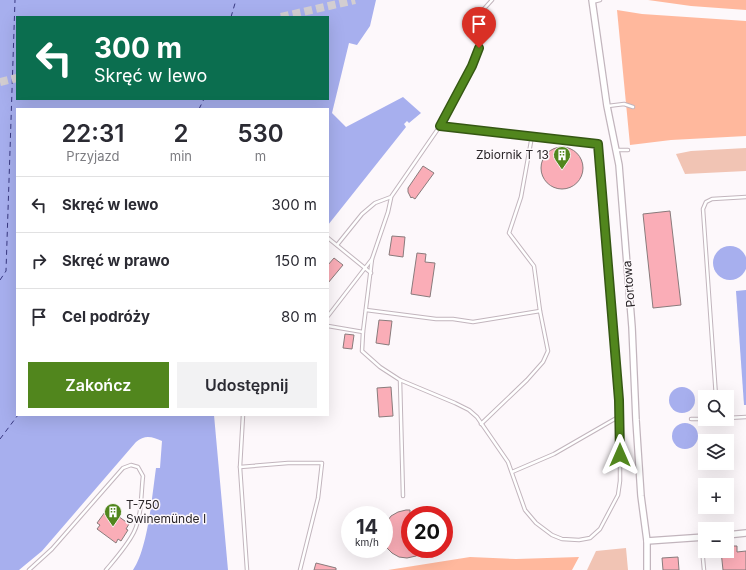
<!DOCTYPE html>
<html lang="pl">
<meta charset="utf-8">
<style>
body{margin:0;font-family:Inter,sans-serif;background:#f2f2f3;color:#2b2b33;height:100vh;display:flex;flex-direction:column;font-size:15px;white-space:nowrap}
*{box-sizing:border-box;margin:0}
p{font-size:13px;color:#7c7c81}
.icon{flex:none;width:22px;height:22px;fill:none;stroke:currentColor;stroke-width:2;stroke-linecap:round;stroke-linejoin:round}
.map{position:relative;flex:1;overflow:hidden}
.details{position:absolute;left:16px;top:108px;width:313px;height:308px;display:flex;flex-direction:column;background:#fff;border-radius:0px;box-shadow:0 4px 16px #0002}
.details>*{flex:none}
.hud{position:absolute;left:16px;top:16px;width:313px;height:84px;border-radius:0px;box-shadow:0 4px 16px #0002;background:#0b6e4f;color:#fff;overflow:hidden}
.buttons{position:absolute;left:698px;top:390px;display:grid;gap:8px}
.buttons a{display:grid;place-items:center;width:36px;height:36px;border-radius:0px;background:#fff;box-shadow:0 4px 16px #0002;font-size:20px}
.speed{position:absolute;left:341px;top:506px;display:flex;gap:8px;font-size:20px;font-weight:700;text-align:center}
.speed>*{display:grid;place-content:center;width:52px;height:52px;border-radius:50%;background:#fff;box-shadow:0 4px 16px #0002;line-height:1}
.speed small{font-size:10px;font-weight:400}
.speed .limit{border:6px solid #d22;background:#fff;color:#111}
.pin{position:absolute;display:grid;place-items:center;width:34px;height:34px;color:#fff;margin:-41px -17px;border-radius:50% 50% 50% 0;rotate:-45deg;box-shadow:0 0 4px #0007}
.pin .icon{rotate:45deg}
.me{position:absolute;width:44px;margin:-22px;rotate:0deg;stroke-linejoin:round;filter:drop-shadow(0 0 3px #0008)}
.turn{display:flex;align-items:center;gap:14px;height:84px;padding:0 12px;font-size:18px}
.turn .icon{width:52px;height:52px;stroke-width:2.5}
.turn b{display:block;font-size:28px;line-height:34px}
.eta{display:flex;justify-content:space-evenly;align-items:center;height:68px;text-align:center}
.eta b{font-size:24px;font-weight:600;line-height:28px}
.button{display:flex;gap:8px;margin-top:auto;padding:8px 12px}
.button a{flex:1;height:46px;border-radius:0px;background:#51861d;color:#fff;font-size:16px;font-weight:600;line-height:46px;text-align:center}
.button a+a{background:#f2f2f3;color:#2b2b33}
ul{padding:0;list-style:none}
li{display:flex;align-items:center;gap:12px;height:56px;padding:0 12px;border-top:1px solid #e1e1e2}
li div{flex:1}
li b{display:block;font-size:15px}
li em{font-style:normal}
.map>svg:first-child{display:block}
</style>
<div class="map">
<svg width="746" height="570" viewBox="0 0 746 570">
<rect width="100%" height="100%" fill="#fdf8fb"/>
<g fill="#f1c4b4">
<polygon points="746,148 746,171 685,174 676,154 691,151"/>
<polygon points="626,548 628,570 587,570 596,551"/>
</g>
<g fill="#ffb89d">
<polygon points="648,0 746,0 746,10 691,6"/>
<polygon points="617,10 642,14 746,21 746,136 671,140 630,145"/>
<polygon points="470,557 516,559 579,557 572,570 388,570"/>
</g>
<g fill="#a7afee" fill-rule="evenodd">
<path d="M0,0H376L370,26L357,45L349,43L332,113L346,127L403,97L421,113L409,123L407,121L404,124L406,127L328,225V109H17V415H214L228,570H133C148,548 152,496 156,468H160L162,441C153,437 145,434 136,442L42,551L19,570H0ZM17,17H328V99H17Z"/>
<circle cx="730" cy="263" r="17"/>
<polygon points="746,290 746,405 744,405 736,291"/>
<circle cx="682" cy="400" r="13"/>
<circle cx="685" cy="436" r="13"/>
</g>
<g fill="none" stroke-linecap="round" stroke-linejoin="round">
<g stroke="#383881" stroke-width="1" stroke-dasharray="5 4" stroke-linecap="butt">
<polyline points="231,17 236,0"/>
<polyline points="199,109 204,99"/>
<polyline points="0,280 6,271 15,0"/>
<polyline points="0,439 18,415"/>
</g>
</g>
<g fill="#faadb7" stroke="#897b7c">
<circle cx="562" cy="168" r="21"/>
<polygon points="423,166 434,173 415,199 412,197 411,198 408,192 408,188"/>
<polygon points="670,211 681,305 653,308 643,214"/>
<polygon points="392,236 405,237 403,257 389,255"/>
<polygon points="417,253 426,254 425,262 435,263 430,297 411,294"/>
<polygon points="334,258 343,265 328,283 328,265"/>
<polygon points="379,320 392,321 389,345 376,343"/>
<polygon points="345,334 354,335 352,349 343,348"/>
<polygon points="391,387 393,416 379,417 377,388"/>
<polygon points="406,510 410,510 410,549 428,549 416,556 407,558 399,557 392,553 386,547 384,541 386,523 391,516 398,512"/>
<polygon points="111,511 129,524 126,529 128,530 121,541 118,539 116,543 97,529 100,525 97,523 105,512 108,514"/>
<polygon points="727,544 732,544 732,546 737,546 737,552 746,551 746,570 723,570 721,551 727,551"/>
<polygon points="678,557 679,570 663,570 662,558"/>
<polygon points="316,563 336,568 336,570 314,570"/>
</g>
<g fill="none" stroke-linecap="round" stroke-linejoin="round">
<g stroke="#d3ced1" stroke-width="8" stroke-dasharray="8 4" stroke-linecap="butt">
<polyline points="281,17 355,0"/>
<polyline points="0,82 17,78"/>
</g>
<defs>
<g id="lane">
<polyline points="592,2 600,0"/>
<polyline points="608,106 624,104 633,107"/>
<polyline points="617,150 628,150"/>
<polyline points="328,238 371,273"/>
<polyline points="337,245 362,214 375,203 391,197 440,126 473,66 479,48 482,11 492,0"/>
<polyline points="372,259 363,332 362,351 380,367 400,380 403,496"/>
<polyline points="366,310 436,319 453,319 473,322 540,311"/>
<polyline points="328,316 372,259 388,212 391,198"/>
<polyline points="328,326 363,332"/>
<polyline points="400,380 455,403 469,410 477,417 508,462 525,510 536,523 552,535 562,539 579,540 590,538 600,529 618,495 620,481 620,416 598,144 440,126"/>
<polyline points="716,397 703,209 706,202 712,199 746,197"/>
<polyline points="243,415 240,467 247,570"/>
<polyline points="727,418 746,417"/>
<polyline points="691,419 705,419"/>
<polyline points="481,424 527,380 543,362 548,351 540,311 534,266 509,233 521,197 532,136"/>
<polyline points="240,467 288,463 322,463 318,498 300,570"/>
<polyline points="512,472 554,454 620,416"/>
<polyline points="701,537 704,570"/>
<path d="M29,570L52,549L123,468L131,465L138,467L143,476C141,493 142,516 134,532C127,546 116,558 106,570"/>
</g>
<g id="street">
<polyline points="592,0 607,106 619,165 632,327 636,420 641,496 647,541 647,570"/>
<polyline points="727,535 746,533"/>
<polyline points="647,541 705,537"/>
</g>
</defs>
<use href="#lane" stroke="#c2b5bd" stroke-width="4.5"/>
<use href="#street" stroke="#c2b5bd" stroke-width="8"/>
<use href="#lane" stroke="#fff" stroke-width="2.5"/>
<use href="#street" stroke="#fff" stroke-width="5.5"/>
</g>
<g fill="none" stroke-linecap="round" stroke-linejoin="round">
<defs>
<polyline id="route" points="479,48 472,66 440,126 598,144 619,400 620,455"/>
</defs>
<use href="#route" stroke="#355713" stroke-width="10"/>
<use href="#route" stroke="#51861d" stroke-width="7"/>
</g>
<defs>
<symbol id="building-pin" viewBox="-11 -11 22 30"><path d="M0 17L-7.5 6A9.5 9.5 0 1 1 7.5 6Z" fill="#51861d" stroke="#fdf8fb"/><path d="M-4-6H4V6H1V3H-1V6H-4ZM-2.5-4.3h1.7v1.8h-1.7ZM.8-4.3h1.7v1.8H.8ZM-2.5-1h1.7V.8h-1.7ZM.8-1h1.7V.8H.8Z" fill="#fff"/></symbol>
</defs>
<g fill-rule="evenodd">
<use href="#building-pin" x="552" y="145" width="20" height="27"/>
<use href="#building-pin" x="103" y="502" width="20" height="27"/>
</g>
<g text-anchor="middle" stroke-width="3" stroke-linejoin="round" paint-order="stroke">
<g font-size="12" fill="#2a2528" stroke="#fdf8fb" text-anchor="end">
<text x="549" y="159">Zbiornik T 13</text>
<text x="126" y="509" text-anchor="start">T-750<tspan x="126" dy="14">Swinemünde I</tspan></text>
</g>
<g font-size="12" fill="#2a2528" stroke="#fdf8fb">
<text transform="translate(629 284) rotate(-95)" y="4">Portowa</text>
</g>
</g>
</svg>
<div class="buttons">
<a><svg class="icon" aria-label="search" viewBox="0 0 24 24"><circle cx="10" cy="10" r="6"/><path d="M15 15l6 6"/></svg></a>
<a><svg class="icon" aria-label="layers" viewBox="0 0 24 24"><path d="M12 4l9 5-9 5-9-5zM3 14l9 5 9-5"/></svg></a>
<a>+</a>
<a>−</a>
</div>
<div class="speed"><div>14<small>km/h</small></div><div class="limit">20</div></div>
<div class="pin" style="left:479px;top:48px;background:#d93025"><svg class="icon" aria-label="arrive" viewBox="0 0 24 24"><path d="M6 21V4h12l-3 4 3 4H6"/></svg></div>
<svg class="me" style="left:620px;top:455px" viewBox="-20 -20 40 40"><path d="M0-17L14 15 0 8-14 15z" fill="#51861d" stroke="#fff" stroke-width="4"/></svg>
<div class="hud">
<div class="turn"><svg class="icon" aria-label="left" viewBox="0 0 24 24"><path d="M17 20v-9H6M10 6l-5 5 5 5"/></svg><div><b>300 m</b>Skręć w lewo</div></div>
</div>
<section class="details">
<div class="eta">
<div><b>22:31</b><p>Przyjazd</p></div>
<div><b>2</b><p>min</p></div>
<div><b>530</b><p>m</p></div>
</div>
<ul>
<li><svg class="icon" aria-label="left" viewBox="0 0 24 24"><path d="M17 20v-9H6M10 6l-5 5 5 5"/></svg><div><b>Skręć w lewo</b></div><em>300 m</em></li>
<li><svg class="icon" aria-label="right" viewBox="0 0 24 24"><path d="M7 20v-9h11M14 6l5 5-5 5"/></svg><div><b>Skręć w prawo</b></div><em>150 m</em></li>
<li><svg class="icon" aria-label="arrive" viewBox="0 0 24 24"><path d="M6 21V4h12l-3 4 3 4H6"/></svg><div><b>Cel podróży</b></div><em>80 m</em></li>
</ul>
<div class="button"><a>Zakończ</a><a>Udostępnij</a></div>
</section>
</div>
